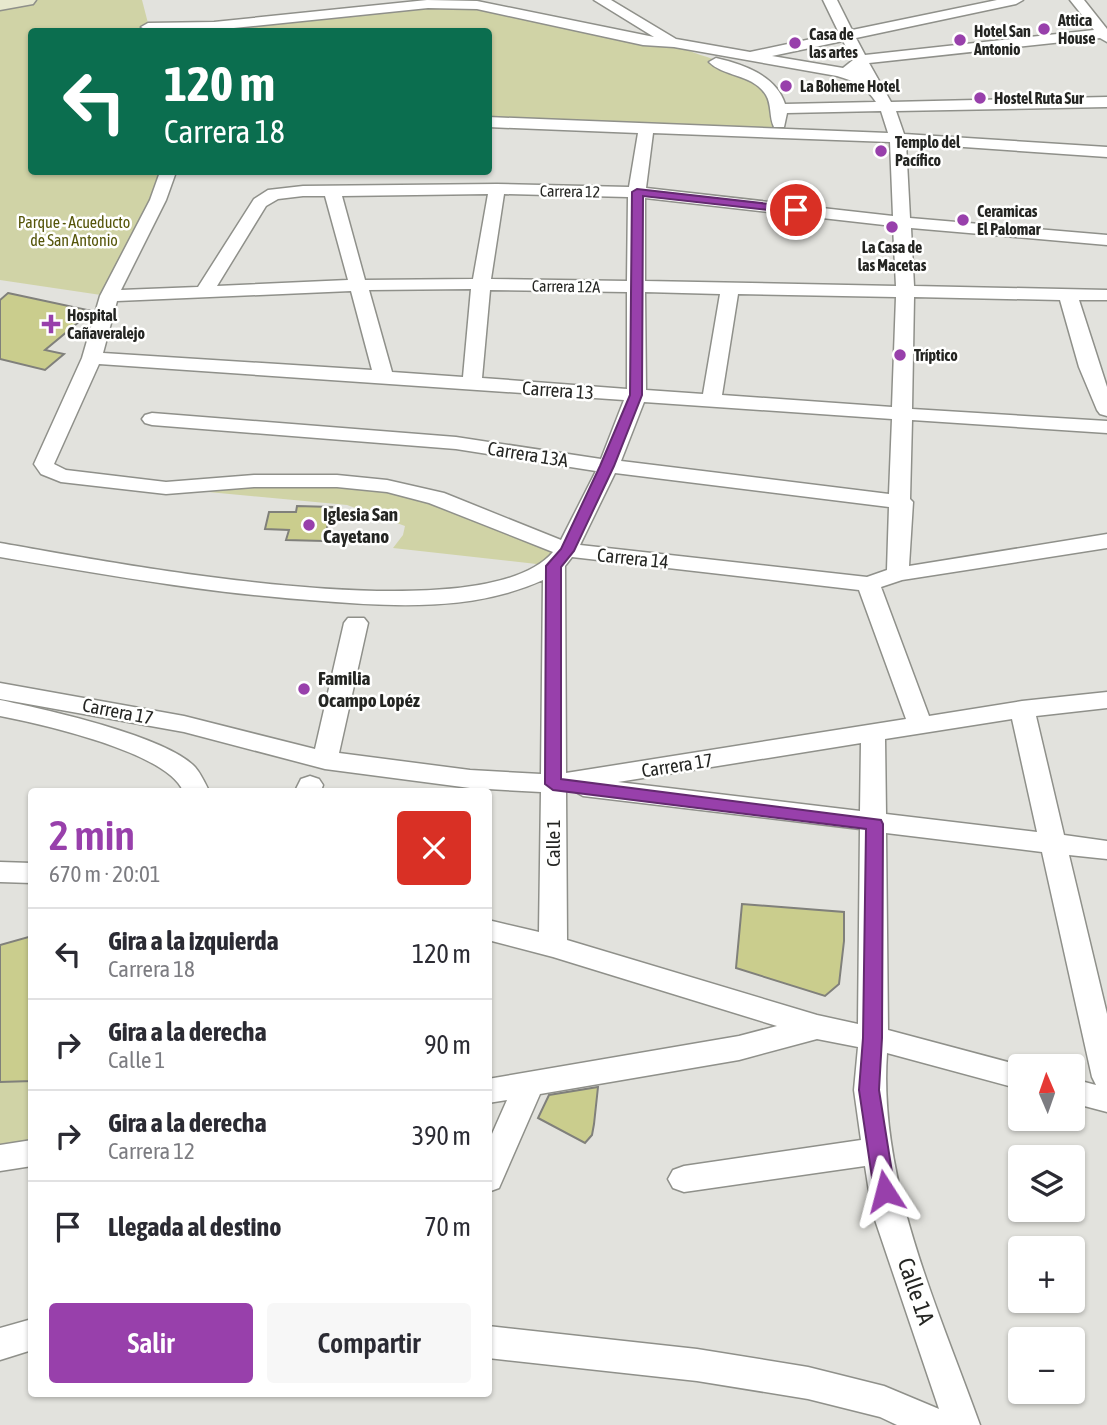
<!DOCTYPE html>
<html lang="es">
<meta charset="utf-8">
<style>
body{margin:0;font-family:"Asap Condensed",sans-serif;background:#f7f7f7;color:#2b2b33;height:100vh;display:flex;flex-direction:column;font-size:26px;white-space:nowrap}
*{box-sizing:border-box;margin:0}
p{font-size:23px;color:#7c7c81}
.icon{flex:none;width:38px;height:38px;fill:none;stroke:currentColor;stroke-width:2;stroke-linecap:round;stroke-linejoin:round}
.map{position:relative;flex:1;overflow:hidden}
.side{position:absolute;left:28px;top:788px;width:464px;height:609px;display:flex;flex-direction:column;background:#fff;border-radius:7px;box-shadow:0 2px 5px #0004}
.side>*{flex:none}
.banner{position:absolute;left:28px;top:28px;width:464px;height:147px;border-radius:7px;box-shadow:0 2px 5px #0004;background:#0b6e4f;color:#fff;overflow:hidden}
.needle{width:46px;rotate:358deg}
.buttons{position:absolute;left:1008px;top:1054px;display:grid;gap:14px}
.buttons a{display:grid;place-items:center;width:77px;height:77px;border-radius:7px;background:#fff;box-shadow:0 2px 5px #0004;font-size:35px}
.pin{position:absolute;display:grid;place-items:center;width:60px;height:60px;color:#fff;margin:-30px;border:4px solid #fff;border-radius:50%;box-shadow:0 2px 7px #0007}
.me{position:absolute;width:77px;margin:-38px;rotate:351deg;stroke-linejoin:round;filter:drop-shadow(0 0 5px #0008)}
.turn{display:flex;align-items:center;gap:24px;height:147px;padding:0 21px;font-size:32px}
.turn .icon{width:91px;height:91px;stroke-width:2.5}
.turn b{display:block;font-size:49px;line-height:60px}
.round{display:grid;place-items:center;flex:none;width:74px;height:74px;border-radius:7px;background:#f7f7f7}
.headline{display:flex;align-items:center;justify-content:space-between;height:119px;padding:0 21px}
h1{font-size:42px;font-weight:600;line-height:52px;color:#9840ab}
.button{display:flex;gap:14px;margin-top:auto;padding:14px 21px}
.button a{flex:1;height:80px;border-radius:7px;background:#9840ab;color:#fff;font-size:28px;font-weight:600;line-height:80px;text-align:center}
.button a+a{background:#f7f7f7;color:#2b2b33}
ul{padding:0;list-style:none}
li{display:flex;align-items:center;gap:21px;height:91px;padding:0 21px;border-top:2px solid #e1e1e2}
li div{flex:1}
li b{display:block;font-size:26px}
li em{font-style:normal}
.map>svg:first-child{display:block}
</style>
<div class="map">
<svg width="1107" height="1425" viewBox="0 0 1107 1425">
<rect width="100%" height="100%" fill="#e2e2dd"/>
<g fill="#d0d3a6">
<path d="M0,0H142L149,27L453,3L674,43C699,59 738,61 760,82C768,89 774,101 780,109L778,133L488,122V32H32V172H168L158,200L101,295L0,280Z"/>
<polygon points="254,481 387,486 567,550 554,566 393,548 403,535 405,526 347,505 166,488"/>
<polygon points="31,1081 31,1153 0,1158 0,1082"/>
</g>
<g fill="#cacd8d" stroke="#80807b" stroke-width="2">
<polygon points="8,293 92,311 45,350 64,354 45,370 0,359 0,300"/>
<polygon points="297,506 332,507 324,541 286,540 289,530 265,529 269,512 296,512"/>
<polygon points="742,904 844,912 844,941 839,984 825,996 736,968"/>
<polygon points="32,936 32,1081 0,1082 0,945"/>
<polygon points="598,1087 594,1124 592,1135 585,1143 538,1118 549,1095"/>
</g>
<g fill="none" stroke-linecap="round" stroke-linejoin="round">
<defs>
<g id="minor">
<path d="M427,0L477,1L654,37L594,0H611L676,39L750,52L839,33L823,0H837L852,30L997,0H1023L1016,4L856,38L865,55L1094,30L1070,0H1084L1107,29V42L1100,38L869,63L891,102L1107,97V107L896,111L904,134L1107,147V157L906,143L910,218L1107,235V245L911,228L914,286L1107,290V300H1079L1107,387V416L1100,414L1097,410L1079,367L1060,300L914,297L912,409L1107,421V433L912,420L910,499L913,502L909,566L1107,534V548L902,580L881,587L929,716L1022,701L1107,692V708L1036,716L1064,835L1107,841V859L1069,855L1107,1014V1112L1073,1103V1079L1096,1085L1092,1077L1042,852L886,833L888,1030L1023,1066H1020V1089L887,1053C878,1179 938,1308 980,1425H897L880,1417L808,1399L697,1381L488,1358V1326L697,1349L808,1367L884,1386L939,1409L872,1211L865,1166L684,1192L673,1188L668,1179L673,1170L684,1166L861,1140L854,1090L858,1047L817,1039L739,1060L540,1094L499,1188L488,1192V1143L507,1100L488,1103V1079L739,1036L777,1026L553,957L488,940V920L539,932L541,792L470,788L325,769L184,732L0,699V683L184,716L315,749L344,623L348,618H364L368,623L339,753L470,770L541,774L543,580C475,611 396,607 322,601C214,594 107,575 0,557V543C105,561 482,636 553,552L429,503L387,492L337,487H254L166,494L61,482L41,474L34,464L82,358L100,296L150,200L160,172H176L166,200L121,290L198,287L254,199L268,190L303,186L497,184L629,187L638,133L488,127V117L888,133L881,111L787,113L784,127H774C769,117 772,105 766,95C753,74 724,77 709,62L716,58C742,64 776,75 785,104L876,102C866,87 855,81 837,76L674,47L643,45L477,9L428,8L214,30L148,31L141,27L148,23L214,22ZM843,41L853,60L843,68L772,56ZM653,133L890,142L893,216L646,188ZM488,194L473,279L365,280L342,196ZM504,194L628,197L627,281L491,279ZM303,196H325L348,280L217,286L266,206L278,199ZM645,198L893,226L896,286L645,281ZM471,289L463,377L392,372L369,290ZM490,290L627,292V389L482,378ZM351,291L372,370L103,353L117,301ZM645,292L720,294L703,394L646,390ZM738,294L896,297L892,407L722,395ZM99,364L624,400L601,459L456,437L152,413L145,415L142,419L145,423L152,425L456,449L596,471L561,540L444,493L387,480L337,475H254L166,482L66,470L54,464ZM644,402L892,419L889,494L621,461ZM615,473L889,507L887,570L867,577L580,545ZM572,557L859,590L906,719L566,773L565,566ZM1012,719L1037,832L886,814L885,739ZM861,743L860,811L618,782ZM572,790L583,796L860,829L858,1024L817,1015L567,940L566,791Z"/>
<path d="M0,700C44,709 166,736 195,767C201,774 205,783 209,791H183C167,752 41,724 0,716Z"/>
<polygon points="310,776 319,779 323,785 321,791 295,791 301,779"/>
<polygon points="0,862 32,863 32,883 0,882"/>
<polygon points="32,1140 32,1166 0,1171 0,1145"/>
<polygon points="32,1319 32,1350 0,1360 0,1328"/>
</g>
<polygon id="secondary" points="0,0 36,0 33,4 0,10"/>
</defs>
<use href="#minor" stroke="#8f908a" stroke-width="3"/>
<use href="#secondary" stroke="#8f908a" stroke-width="3"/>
<use href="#minor" fill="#fff" fill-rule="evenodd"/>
<use href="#secondary" fill="#e7e8ce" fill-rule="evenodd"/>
</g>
<polygon fill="#9840ab" stroke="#632a6f" stroke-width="2" points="637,189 796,207 802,210 796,213 643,196 642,395 614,466 574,551 561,567 561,779 881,820 883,824 882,1038 879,1090 895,1191 892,1197 885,1200 877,1197 874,1191 859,1090 863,1038 866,829 553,790 545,784 546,566 561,549 600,466 630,395 632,192"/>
<g fill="#9840ab" stroke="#fffffe" stroke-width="2.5">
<circle cx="1044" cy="29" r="7"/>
<circle cx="960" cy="40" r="7"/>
<circle cx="795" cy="43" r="7"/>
<circle cx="786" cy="86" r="7"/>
<circle cx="980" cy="98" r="7"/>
<circle cx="881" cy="151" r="7"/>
<circle cx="963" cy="220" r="7"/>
<circle cx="892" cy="227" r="7"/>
<path d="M47.5 313.5h7v7h7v7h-7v7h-7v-7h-7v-7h7z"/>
<circle cx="900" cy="355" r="7"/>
<circle cx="309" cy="525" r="7"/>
<circle cx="304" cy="689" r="7"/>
</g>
<g text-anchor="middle" stroke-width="5" stroke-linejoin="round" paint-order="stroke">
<g font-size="16" font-weight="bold" fill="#242522" stroke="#fffffe" text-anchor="start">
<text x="1058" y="26">Attica<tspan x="1058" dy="18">House</tspan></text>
<text x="974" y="37">Hotel San<tspan x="974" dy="18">Antonio</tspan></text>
<text x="809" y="40">Casa de<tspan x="809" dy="18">las artes</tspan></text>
<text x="800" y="92">La Boheme Hotel</text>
<text x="994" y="104">Hostel Ruta Sur</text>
<text x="895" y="148">Templo del<tspan x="895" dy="18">Pacífico</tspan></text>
<text x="977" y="217">Ceramicas<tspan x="977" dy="18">El Palomar</tspan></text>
<text x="892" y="253" text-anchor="middle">La Casa de<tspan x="892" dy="18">las Macetas</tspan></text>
<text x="67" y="321">Hospital<tspan x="67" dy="18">Cañaveralejo</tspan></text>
<text x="914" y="361">Tríptico</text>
</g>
<g font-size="16" fill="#242522" stroke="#fffffe">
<text transform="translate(570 191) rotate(1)" y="6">Carrera 12</text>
<text transform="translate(566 286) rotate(1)" y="6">Carrera 12A</text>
</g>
<g font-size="16" fill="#555509" stroke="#fffffe">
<text x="74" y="228">Parque - Acueducto<tspan x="74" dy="18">de San Antonio</tspan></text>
</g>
<g font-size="19" fill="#242522" stroke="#fffffe">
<text transform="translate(558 390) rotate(4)" y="7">Carrera 13</text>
<text transform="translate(528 454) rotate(9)" y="7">Carrera 13A</text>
<text transform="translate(633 558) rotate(6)" y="7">Carrera 14</text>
<text transform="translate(118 711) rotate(11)" y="7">Carrera 17</text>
<text transform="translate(677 765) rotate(-9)" y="7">Carrera 17</text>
<text transform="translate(553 843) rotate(-90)" y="7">Calle 1</text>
</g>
<g font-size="19" font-weight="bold" fill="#242522" stroke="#fffffe" text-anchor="start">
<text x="323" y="521">Iglesia San<tspan x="323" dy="22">Cayetano</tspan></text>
<text x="318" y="685">Familia<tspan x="318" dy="22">Ocampo Lopéz</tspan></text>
</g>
<g font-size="23" fill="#242522" stroke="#fffffe">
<text transform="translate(916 1291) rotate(71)" y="8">Calle 1A</text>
</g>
</g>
</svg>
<div class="buttons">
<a><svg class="needle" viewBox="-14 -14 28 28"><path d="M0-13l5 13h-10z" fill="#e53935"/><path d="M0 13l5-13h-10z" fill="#7c7c81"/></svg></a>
<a><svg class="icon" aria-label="layers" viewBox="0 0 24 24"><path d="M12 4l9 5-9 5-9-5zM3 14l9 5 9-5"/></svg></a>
<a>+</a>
<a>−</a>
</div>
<div class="pin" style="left:796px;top:210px;background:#d93025"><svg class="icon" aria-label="arrive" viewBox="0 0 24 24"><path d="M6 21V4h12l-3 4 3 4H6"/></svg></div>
<svg class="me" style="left:885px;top:1191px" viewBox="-20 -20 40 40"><path d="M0-17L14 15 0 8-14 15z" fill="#9840ab" stroke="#fff" stroke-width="4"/></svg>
<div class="banner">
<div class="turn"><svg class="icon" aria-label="left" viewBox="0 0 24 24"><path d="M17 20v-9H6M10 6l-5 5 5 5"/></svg><div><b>120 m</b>Carrera 18</div></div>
</div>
<section class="side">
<div class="headline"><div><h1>2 min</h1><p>670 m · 20:01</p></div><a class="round" style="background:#d93025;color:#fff"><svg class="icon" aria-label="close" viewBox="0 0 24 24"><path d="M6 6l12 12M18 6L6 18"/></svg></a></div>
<ul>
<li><svg class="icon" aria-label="left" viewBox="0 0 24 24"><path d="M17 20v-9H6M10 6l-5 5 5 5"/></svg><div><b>Gira a la izquierda</b><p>Carrera 18</p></div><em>120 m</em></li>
<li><svg class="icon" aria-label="right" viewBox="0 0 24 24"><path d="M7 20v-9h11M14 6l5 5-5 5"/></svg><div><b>Gira a la derecha</b><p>Calle 1</p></div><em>90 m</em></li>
<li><svg class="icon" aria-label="right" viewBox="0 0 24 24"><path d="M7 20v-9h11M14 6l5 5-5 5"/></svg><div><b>Gira a la derecha</b><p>Carrera 12</p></div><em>390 m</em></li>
<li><svg class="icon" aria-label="arrive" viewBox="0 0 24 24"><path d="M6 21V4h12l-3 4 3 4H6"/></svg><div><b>Llegada al destino</b></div><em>70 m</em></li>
</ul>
<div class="button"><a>Salir</a><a>Compartir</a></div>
</section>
</div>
